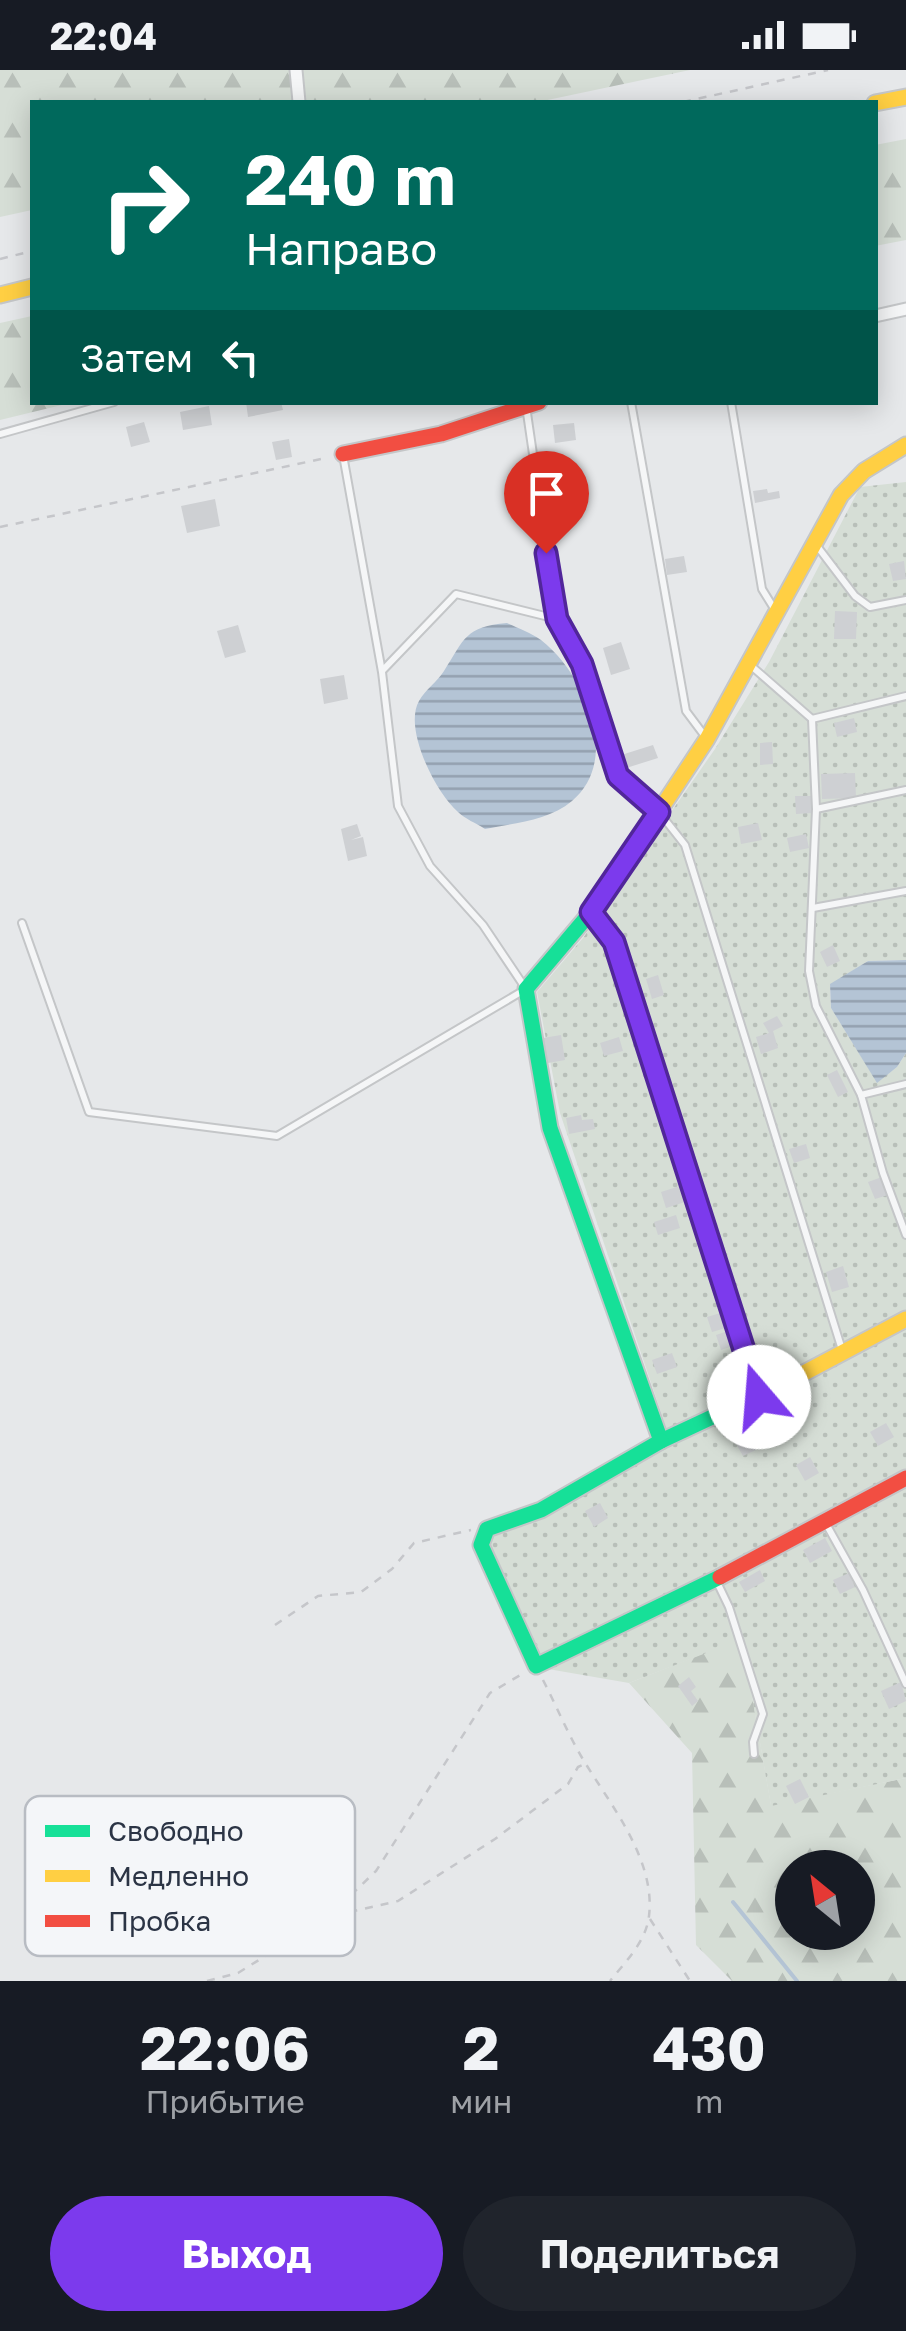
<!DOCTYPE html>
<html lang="ru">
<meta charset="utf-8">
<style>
body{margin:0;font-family:"Golos Text",sans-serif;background:#20242c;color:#f1f3f6;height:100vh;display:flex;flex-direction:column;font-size:38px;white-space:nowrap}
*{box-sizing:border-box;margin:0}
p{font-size:32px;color:#9ea1a6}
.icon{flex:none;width:55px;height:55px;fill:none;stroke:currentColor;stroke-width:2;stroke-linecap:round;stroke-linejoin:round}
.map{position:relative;height:1911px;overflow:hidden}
.panel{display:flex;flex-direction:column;background:#171b24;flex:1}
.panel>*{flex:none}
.banner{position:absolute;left:30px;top:30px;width:848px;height:305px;border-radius:0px;box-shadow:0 5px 25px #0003;background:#00695c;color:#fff;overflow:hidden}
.needle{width:65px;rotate:330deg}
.controls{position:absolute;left:775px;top:1780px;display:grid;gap:20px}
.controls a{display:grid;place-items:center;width:100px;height:100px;border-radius:50%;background:#171b24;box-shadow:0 5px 25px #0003;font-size:50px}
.pin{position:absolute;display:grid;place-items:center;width:85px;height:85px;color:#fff;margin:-102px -42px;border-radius:50% 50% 50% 0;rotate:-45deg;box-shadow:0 0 10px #0007}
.pin .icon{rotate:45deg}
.me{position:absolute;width:110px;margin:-55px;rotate:342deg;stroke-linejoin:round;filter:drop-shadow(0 0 8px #0008)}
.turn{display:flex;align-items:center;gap:35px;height:210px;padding:0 50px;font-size:45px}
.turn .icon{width:130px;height:130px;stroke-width:2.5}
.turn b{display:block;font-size:70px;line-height:85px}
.then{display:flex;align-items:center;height:95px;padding:0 50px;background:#0003;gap:20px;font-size:38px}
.eta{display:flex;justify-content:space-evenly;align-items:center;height:170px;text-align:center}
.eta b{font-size:60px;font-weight:700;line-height:70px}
.action{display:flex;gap:20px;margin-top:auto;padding:20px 50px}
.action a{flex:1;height:115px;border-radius:60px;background:#7c3aed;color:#fff;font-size:40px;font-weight:700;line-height:115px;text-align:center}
.action a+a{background:#20242c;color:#f1f3f6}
.status{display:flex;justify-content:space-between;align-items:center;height:70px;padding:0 50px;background:#171b24;direction:ltr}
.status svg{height:28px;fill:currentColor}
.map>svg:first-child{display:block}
</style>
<div class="status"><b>22:04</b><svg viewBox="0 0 49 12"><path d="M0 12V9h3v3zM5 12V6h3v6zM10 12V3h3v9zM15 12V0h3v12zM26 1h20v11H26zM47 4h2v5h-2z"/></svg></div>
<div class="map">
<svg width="906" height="1911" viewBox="0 0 906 1911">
<defs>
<pattern id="forest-firs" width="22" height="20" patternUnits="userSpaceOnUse" patternTransform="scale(2.5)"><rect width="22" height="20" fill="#d6ded6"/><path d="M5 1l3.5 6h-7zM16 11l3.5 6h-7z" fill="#b8bfb9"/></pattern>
<pattern id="garden-dots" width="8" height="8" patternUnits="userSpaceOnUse" patternTransform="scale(2.5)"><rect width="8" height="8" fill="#d6ded6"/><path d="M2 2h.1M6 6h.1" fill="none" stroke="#b8bfb9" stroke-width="1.8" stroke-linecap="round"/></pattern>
<pattern id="water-rules" width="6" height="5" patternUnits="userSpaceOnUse" patternTransform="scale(2.5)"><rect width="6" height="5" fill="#b4c4d5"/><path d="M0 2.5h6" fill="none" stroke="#93a0af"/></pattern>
</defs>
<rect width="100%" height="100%" fill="#e6e8ea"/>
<g fill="url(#forest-firs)" fill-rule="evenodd">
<polygon points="0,0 690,0 538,32 32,32 32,140 0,147"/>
<polygon points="906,69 906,170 875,176 875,75"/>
<polygon points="32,246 32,332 70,333 0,350 0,253"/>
<path d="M742,1568L771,1735L906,1708V1911H732L696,1875L692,1683L629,1613ZM792,1798H858V1862H792Z"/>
</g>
<polygon fill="url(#garden-dots)" points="906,412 906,890 868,891 830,915 831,938 877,1012 897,997 906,983 906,1708 771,1736 742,1569 629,1613 548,1599 487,1467 672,1375 560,1043 537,922 583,868 715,679 769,592 860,417"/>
<g fill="url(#water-rules)">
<path d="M507,553C518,558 531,563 541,570C585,604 622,689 572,731C548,751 514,753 485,759C476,753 465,749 458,742C436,723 403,659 419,631C425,620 437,612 444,601C465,568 465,557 507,553Z"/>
<polygon points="906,890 906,983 897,997 877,1013 831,938 830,914 868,891"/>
</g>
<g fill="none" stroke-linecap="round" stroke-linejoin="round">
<polyline stroke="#b4c4d5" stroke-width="4" points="733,1832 797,1911"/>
</g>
<g fill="#ced0d3">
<polygon points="246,332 281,332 283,340 248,347"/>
<polygon points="209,336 212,355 183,360 180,342"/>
<polygon points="144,352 150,372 131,377 126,357"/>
<polygon points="574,353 576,370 555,373 553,355"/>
<polygon points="289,369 292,387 276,390 272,372"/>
<polygon points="767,419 768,423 779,421 780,428 755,433 753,421"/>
<polygon points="215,429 220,456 187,463 181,436"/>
<polygon points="684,486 687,502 667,505 665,489"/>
<polygon points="904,491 906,509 893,511 889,494"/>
<polygon points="835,541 857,542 856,569 834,569"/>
<polygon points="238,555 246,582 225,588 217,561"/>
<polygon points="621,572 630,599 611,605 603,578"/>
<polygon points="344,605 348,629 324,634 320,609"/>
<polygon points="854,648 857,662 837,667 834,653"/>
<polygon points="772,672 773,694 760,695 760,673"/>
<polygon points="653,675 658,688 623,699 618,686"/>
<polygon points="855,703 856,728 822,729 821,704"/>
<polygon points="795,726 811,726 812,743 796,744"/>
<polygon points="758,753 762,770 741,774 738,757"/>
<polygon points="357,754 361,766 351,770 363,767 367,786 348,791 341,759"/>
<polygon points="806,764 809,778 790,782 787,768"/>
<polygon points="833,875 840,891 827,897 820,882"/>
<polygon points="658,905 664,925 652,929 646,909"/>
<polygon points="777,946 783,956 773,961 778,978 761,984 756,967 769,963 763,953"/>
<polygon points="561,965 565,990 548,993 543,968"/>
<polygon points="619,967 623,981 604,986 600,973"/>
<polygon points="837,1000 848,1022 838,1027 827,1005"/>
<polygon points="581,1045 582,1050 593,1049 595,1059 569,1064 566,1048"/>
<polygon points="806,1074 810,1088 794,1093 789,1079"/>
<polygon points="882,1107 888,1125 875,1129 868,1112"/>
<polygon points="680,1116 685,1132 666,1138 661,1122"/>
<polygon points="676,1145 680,1158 658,1165 654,1152"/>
<polygon points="843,1196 849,1217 832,1222 826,1202"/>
<polygon points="724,1242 729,1257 712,1262 707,1247"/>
<polygon points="731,1260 736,1275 721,1280 716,1265"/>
<polygon points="672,1283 677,1297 657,1304 652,1290"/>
<polygon points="886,1353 894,1367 878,1376 870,1362"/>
<polygon points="747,1363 756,1380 743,1386 734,1370"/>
<polygon points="810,1387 819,1403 805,1411 796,1395"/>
<polygon points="600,1433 608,1448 594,1457 585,1441"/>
<polygon points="825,1468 832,1481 810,1493 803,1480"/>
<polygon points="760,1500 765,1511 745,1522 739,1512"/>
<polygon points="849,1503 855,1517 840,1524 833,1510"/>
<polygon points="689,1607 696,1617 691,1621 698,1631 692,1636 678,1616"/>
<polygon points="901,1612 906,1631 889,1639 881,1621"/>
<polygon points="800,1709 809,1727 795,1734 786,1716"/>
</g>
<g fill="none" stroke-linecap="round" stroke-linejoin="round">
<defs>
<g id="lane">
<polyline points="631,332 686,641 707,669"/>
<polyline points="731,332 762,519 775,540"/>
<polyline points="526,336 557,549 583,594 618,706 659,742 685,775 843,1283"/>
<polyline points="0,364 114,332"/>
<polyline points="817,476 855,526 870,537 906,530"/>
<polyline points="749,594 812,649"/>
<polyline points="382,601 456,524 557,549"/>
<polyline points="906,626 812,649 816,739 809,901 816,936 861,1025 883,1103 906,1165"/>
<polyline points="816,739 906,720"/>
<polyline points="813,838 906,821"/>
<polyline points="592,843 614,872 758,1325"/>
<polyline points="22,853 89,1042 277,1066 526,919 483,855 430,796 398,736 382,602 343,385"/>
<polyline points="861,1025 906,1014"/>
<polyline points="825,1452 863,1520 906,1614"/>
<polyline points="716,1510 729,1537 763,1644 753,1672 754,1684"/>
</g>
<g id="street">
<polyline points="296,0 299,32"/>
<polyline points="875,246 906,239"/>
</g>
<g id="fast">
<polyline points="662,737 591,842 526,919 550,1058 661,1371 789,1311"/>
<polyline points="661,1371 541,1440 487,1459 481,1475 536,1596 720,1507"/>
</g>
<g id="slow">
<polyline points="875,33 906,27"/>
<polyline points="0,225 32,217"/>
<polyline points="662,737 707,669 841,425 864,401 906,375"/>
<polyline points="789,1311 906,1249"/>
</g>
<g id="jam">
<polyline points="343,384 441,364 539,332"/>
<polyline points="720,1507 906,1408"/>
</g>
</defs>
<use href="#lane" stroke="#c4c6c8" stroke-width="10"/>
<use href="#street" stroke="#c4c6c8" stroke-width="15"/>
<use href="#fast" stroke="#c4c6c8" stroke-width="19"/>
<use href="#slow" stroke="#c4c6c8" stroke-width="19"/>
<use href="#jam" stroke="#c4c6c8" stroke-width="19"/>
<g stroke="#c5c6ca" stroke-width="2.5" stroke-dasharray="8 8" stroke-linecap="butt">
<polyline points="683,32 828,0"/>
<polyline points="0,189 32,181"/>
<polyline points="0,457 326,388"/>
<polyline points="275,1555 318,1526 361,1522 392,1499 414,1473 471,1460"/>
<path d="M543,1610C556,1635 567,1662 581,1686C608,1732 656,1788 649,1846C646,1872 625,1892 610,1911"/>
<polyline points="328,1847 376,1801 490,1623 522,1604"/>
<polyline points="650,1849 690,1911"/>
<polyline points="207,1911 238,1903 328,1847 398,1831 495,1769 568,1714 578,1697 585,1694"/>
</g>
<use href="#lane" stroke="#f5f6f7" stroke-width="6"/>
<use href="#street" stroke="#f5f6f7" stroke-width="11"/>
<use href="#fast" stroke="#16e098" stroke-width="15"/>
<use href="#slow" stroke="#ffcf43" stroke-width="15"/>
<use href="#jam" stroke="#f24e42" stroke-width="15"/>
</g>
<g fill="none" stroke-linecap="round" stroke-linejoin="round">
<defs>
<polyline id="route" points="546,483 557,549 582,594 618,706 659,742 591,842 614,872 759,1327"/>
</defs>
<use href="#route" stroke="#51269a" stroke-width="25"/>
<use href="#route" stroke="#7c3aed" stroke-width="18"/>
</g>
<rect x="25" y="1726" width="330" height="160" rx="15" fill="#f4f6f9" stroke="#b8bcc3" stroke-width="2.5"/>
<rect x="45" y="1755" width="45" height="12" fill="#16e098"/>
<rect x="45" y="1800" width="45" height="12" fill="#ffcf43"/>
<rect x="45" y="1845" width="45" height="12" fill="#f24e42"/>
<g font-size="28" fill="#2b3445">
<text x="108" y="1771">Свободно</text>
<text x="108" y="1816">Медленно</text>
<text x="108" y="1861">Пробка</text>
</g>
</svg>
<div class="controls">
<a><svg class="needle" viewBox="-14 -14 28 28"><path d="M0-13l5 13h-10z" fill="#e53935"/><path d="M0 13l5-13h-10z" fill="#9ea1a6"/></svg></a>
</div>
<div class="pin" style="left:546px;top:483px;background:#d93025"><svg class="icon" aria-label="arrive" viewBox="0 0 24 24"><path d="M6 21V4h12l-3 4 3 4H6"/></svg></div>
<svg class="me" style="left:759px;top:1327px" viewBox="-20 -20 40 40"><circle r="19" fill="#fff"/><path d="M0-13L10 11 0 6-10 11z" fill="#7c3aed"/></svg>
<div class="banner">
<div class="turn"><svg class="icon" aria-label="right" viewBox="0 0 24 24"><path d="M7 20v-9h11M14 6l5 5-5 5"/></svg><div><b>240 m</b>Направо</div></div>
<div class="then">Затем<svg class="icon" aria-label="left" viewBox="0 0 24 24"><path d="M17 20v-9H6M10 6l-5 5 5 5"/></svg></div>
</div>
</div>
<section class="panel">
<div class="eta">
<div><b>22:06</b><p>Прибытие</p></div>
<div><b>2</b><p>мин</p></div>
<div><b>430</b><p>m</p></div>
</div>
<div class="action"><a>Выход</a><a>Поделиться</a></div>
</section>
